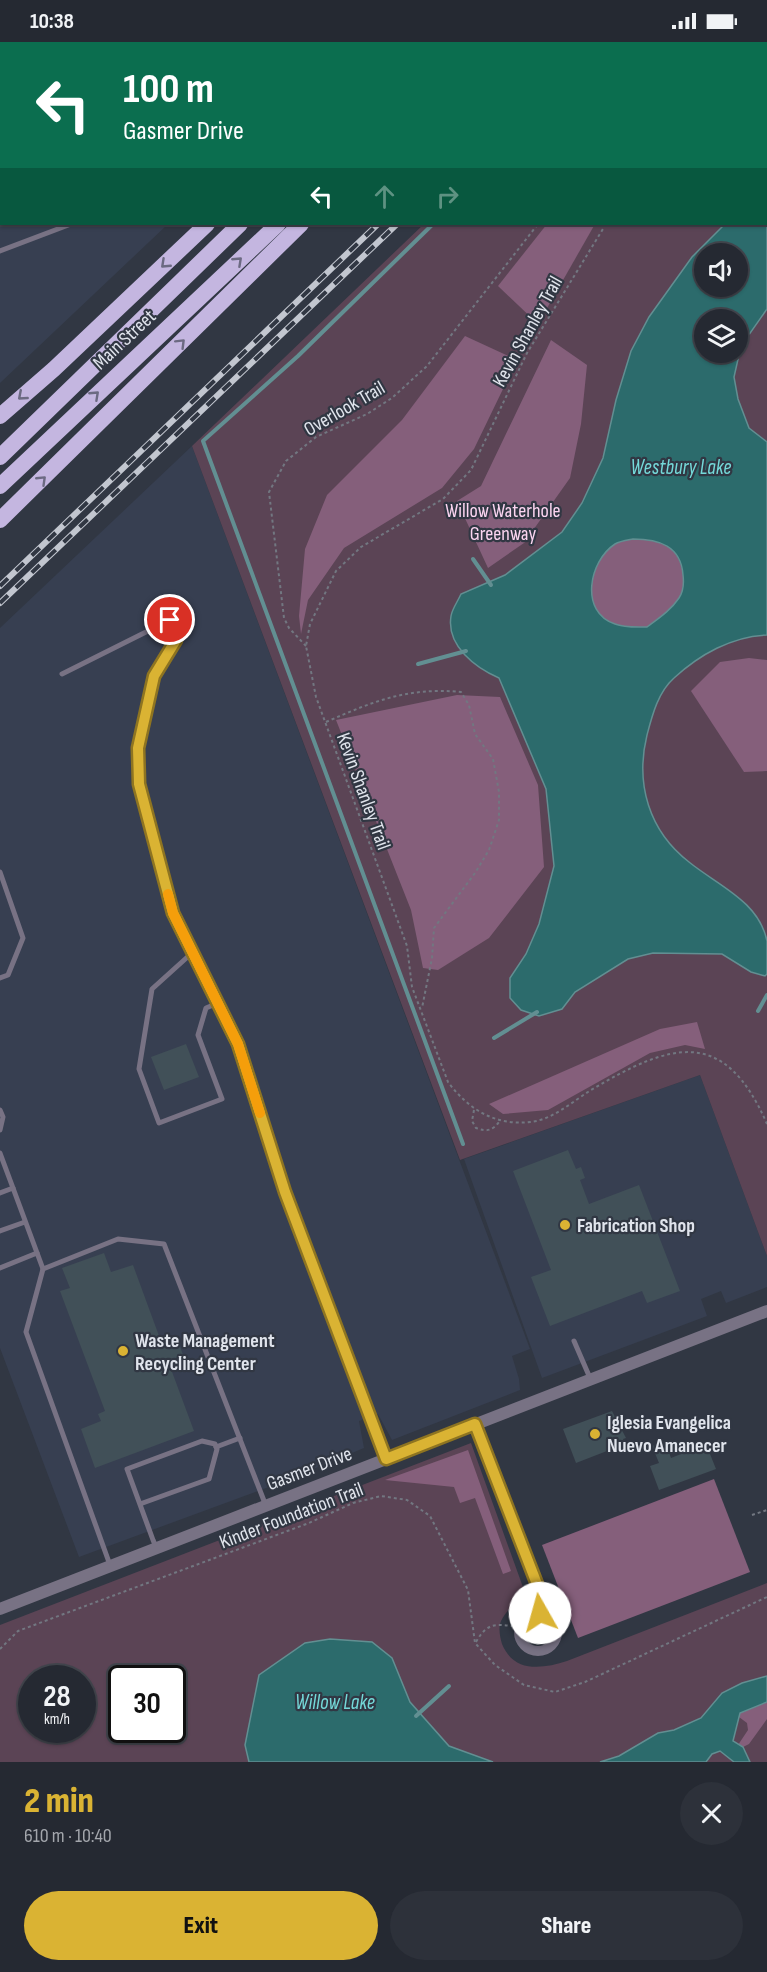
<!DOCTYPE html>
<meta charset="utf-8">
<style>
body{margin:0;font-family:"Sofia Sans Condensed",sans-serif;background:#2d313a;color:#f1f3f6;height:100vh;display:flex;flex-direction:column;font-size:22px;white-space:nowrap}
*{box-sizing:border-box;margin:0}
p{font-size:20px;color:#a3a6ac}
.icon{flex:none;width:33px;height:33px;fill:none;stroke:currentColor;stroke-width:2;stroke-linecap:round;stroke-linejoin:round}
.map{position:relative;height:1720px;overflow:hidden}
.sheet{display:flex;flex-direction:column;background:#252932;flex:1}
.sheet>*{flex:none}
.banner{position:absolute;left:0px;top:0px;width:768px;height:183px;box-shadow:0 2px 4px #0004,0 0 0 2px #42454d;background:#0b6e4f;color:#fff;overflow:hidden}
.buttons{position:absolute;left:694px;top:201px;display:grid;gap:12px}
.buttons a{display:grid;place-items:center;width:54px;height:54px;border-radius:50%;background:#252932;box-shadow:0 2px 4px #0004,0 0 0 2px #42454d;font-size:30px}
.speed{position:absolute;left:18px;top:1623px;display:flex;gap:12px;font-size:30px;font-weight:700;text-align:center}
.speed>*{display:grid;place-content:center;width:78px;height:78px;border-radius:50%;background:#252932;box-shadow:0 2px 4px #0004,0 0 0 2px #42454d;line-height:1}
.speed small{font-size:15px;font-weight:400}
.speed .limit{border:3px solid #111;border-radius:9px;background:#fff;color:#111}
.pin{position:absolute;display:grid;place-items:center;width:51px;height:51px;color:#fff;margin:-26px;border:3px solid #fff;border-radius:50%;box-shadow:0 2px 6px #0007}
.me{position:absolute;width:66px;margin:-33px;rotate:353deg;stroke-linejoin:round;filter:drop-shadow(0 0 4px #0008)}
.turn{display:flex;align-items:center;gap:21px;height:126px;padding:0 24px;font-size:27px}
.turn .icon{width:78px;height:78px;stroke-width:2.5}
.turn b{display:block;font-size:42px;line-height:51px}
.lanes{display:flex;align-items:center;height:57px;padding:0 24px;background:#0003;justify-content:center;gap:30px;direction:ltr}
.lanes .off{opacity:.35}
.round{display:grid;place-items:center;flex:none;width:63px;height:63px;border-radius:32px;background:#2d313a}
.headline{display:flex;align-items:center;justify-content:space-between;height:102px;padding:0 24px}
h1{font-size:36px;font-weight:800;line-height:45px;color:#dab333}
.button{display:flex;gap:12px;margin-top:auto;padding:12px 24px}
.button a{flex:1;height:69px;border-radius:36px;background:#dab333;color:#111;font-size:24px;font-weight:800;line-height:69px;text-align:center}
.button a+a{background:#2d313a;color:#f1f3f6}
.status{display:flex;justify-content:space-between;align-items:center;height:42px;padding:0 30px;background:#252932;direction:ltr}
.status svg{height:16px;fill:currentColor}
.map>svg:first-child{display:block}
</style>
<div class="status"><b>10:38</b><svg viewBox="0 0 49 12"><path d="M0 12V9h3v3zM5 12V6h3v6zM10 12V3h3v9zM15 12V0h3v12zM26 1h20v11H26zM47 4h2v5h-2z"/></svg></div>
<div class="map">
<svg width="767" height="1720" viewBox="0 0 767 1720">
<rect width="100%" height="100%" fill="#313743"/>
<g fill="#373f51">
<polygon points="0,0 243,1 2,2 2,182 168,182 0,341"/>
<polygon points="192,404 530,1307 512,1314 519,1337 520,1348 392,1398 378,1372 359,1379 364,1406 274,1443 79,1515 0,1306 0,586"/>
<polygon points="700,1033 767,1214 767,1245 726,1261 721,1249 701,1257 707,1274 542,1336 464,1117"/>
</g>
<g fill="#5b4455" fill-rule="evenodd">
<path d="M614,0H767V1214L700,1033L460,1118L192,404L424,182H766V2L612,1ZM705,212H738V244H705ZM705,278H738V310H705Z"/>
<path d="M471,1401L524,1548C518,1558 506,1569 501,1579C498,1586 500,1595 502,1602C514,1631 542,1627 567,1619L767,1541V1720H0V1583ZM32,1636H82V1688H32ZM122,1636H172V1688H122Z"/>
</g>
<g fill="#855f7b">
<polygon points="547,182 595,182 538,282 498,244"/>
<polygon points="465,294 517,318 474,407 442,446 344,506 308,558 301,592 299,574 305,507 327,453 402,378"/>
<polygon points="551,298 587,323 581,382 570,436 524,501 488,526 457,459 481,444"/>
<path d="M633,497C658,497 681,504 683,533C684,541 683,550 679,556C671,568 658,576 647,585C637,585 625,586 615,582C579,570 589,519 615,502C620,499 627,498 633,497Z"/>
<polygon points="749,616 767,618 767,729 744,730 691,649 720,620"/>
<polygon points="457,653 500,655 538,743 544,825 489,896 438,928 423,926 411,868 336,678"/>
<polygon points="697,980 705,1007 685,1003 650,1011 548,1068 503,1072 489,1062 660,987"/>
<polygon points="468,1408 511,1529 503,1532 475,1456 460,1461 454,1445 385,1438"/>
<polygon points="714,1437 750,1530 578,1596 542,1503"/>
<polygon points="767,1660 767,1677 749,1702 743,1705 738,1703 748,1688 747,1681 739,1675 740,1671"/>
</g>
<g fill="#2c6b6c" stroke="#628f92" stroke-width="1.5" fill-rule="evenodd">
<path d="M767,148V267L741,304L734,335L738,357L749,386L767,400V593C732,594 699,613 674,636C658,650 652,674 647,693C635,742 649,789 689,820C717,843 759,859 767,899C767,909 767,921 767,932L765,934L751,930L722,912L653,911L628,917L575,950L562,967L539,974L521,968L510,956V936L526,912L539,882L554,824L546,747L499,636C476,626 446,604 451,574C452,567 458,559 461,552L505,533L562,490L582,461L603,416L616,358L631,309L649,275L692,215L725,182H766ZM705,212H738V244H705ZM705,278H738V310H705ZM633,497C659,497 681,504 683,533C684,541 683,550 679,556C671,568 659,576 647,585C637,585 625,586 615,582C579,570 589,519 615,502C620,499 628,498 633,497Z"/>
<polygon points="330,1597 372,1600 392,1616 410,1660 449,1704 493,1720 249,1720 245,1703 259,1633 305,1601"/>
<polygon points="767,1634 767,1660 740,1671 733,1699 743,1705 750,1720 734,1720 720,1709 712,1712 706,1720 600,1720 619,1714 658,1691 674,1688 701,1676 722,1651 742,1641"/>
</g>
<g fill="none" stroke-linecap="round" stroke-linejoin="round">
<g stroke="#628f92" stroke-width="4">
<polyline points="617,2 619,0"/>
<polyline points="766,141 767,141"/>
<polyline points="433,182 298,314 203,399 463,1102"/>
<polyline points="473,517 491,543"/>
<polyline points="418,622 466,609"/>
<polyline points="758,969 767,953"/>
<polyline points="494,996 537,970"/>
<polyline points="416,1674 449,1644"/>
</g>
</g>
<g fill="#415058">
<polygon points="186,1002 199,1035 164,1048 151,1015"/>
<polygon points="568,1108 576,1127 581,1125 585,1136 580,1138 589,1162 639,1143 680,1249 647,1261 642,1249 550,1284 531,1235 551,1228 513,1129"/>
<polygon points="104,1211 111,1230 133,1223 162,1302 177,1296 183,1313 168,1319 194,1389 95,1426 81,1387 101,1379 98,1372 105,1369 60,1249 70,1246 62,1226"/>
<polygon points="612,1369 626,1396 623,1397 625,1402 576,1421 563,1387"/>
<polygon points="665,1399 671,1416 706,1402 716,1427 659,1448 650,1424 659,1421 652,1404"/>
</g>
<g fill="none" stroke-linecap="round" stroke-linejoin="round">
<g stroke="#727781" stroke-width="2" stroke-dasharray="3 3" stroke-linecap="butt">
<polyline points="736,2 738,0"/>
<polyline points="766,60 767,59"/>
<path d="M606,182L527,311L471,428L443,457L361,505L336,529L310,582L306,604L316,655L407,904L412,945L448,1040C468,1067 495,1084 530,1080C552,1078 572,1060 591,1048C670,1001 724,983 767,1082"/>
<polyline points="306,604 289,586 284,576 269,450 286,419 316,395 367,372 392,356 427,324 538,182"/>
<path d="M326,680C374,659 408,645 461,650L469,663L475,692L493,717L499,750V778L489,808L475,831L434,886L432,916L422,966"/>
<path d="M474,1068L472,1079L476,1086C487,1090 492,1089 500,1079"/>
<polyline points="752,1473 767,1468"/>
<path d="M476,1600C488,1579 497,1582 519,1585"/>
<polyline points="0,1607 18,1589 309,1481 353,1461 381,1454 407,1458 430,1474 468,1548 475,1601 495,1623 524,1643 555,1650 585,1640 767,1555"/>
</g>
<g stroke="#787284" stroke-width="5">
<polyline points="156,0 157,2"/>
<polyline points="381,0 382,2"/>
<polyline points="221,2 222,0"/>
<polyline points="353,2 354,0"/>
<polyline points="0,209 71,182"/>
<polyline points="62,632 170,578 176,598 154,634 138,706 139,742 173,871 238,1002 285,1150 385,1416"/>
<polyline points="0,830 23,896 8,933 0,936"/>
<polyline points="193,910 152,947 139,1027 159,1081 222,1057 198,993 206,966 218,961"/>
<polyline points="0,1068 3,1075 0,1088"/>
<polyline points="0,1111 13,1146"/>
<polyline points="0,1151 13,1146 43,1227"/>
<polyline points="0,1189 25,1180"/>
<polyline points="0,1226 37,1211"/>
<polyline points="574,1299 590,1336"/>
<polyline points="216,1405 240,1396"/>
<polyline points="140,1462 209,1437 217,1407 215,1402 202,1399 127,1427 153,1498 156,1505"/>
<polyline points="110,1523 26,1290 43,1227 118,1197 164,1202 266,1464"/>
</g>
<g stroke="#787284" stroke-width="10">
<polyline points="475,1382 542,1555 540,1571"/>
<circle cx="538" cy="1590" r="19"/>
</g>
<polyline stroke="#787284" stroke-width="12" points="0,1567 767,1269"/>
<g stroke="#c4b6e0" stroke-width="16">
<polyline points="403,2 404,0"/>
<polyline points="424,2 426,0"/>
<polyline points="469,2 471,0"/>
<polyline points="0,374 54,327 207,182"/>
<polyline points="0,415 240,182"/>
<polyline points="0,444 278,182"/>
<polyline points="0,478 301,182"/>
</g>
<defs>
<g id="rail">
<polyline points="566,2 568,0"/>
<polyline points="584,2 586,0"/>
<polyline points="0,544 378,182"/>
<polyline points="0,561 397,182"/>
</g>
</defs>
<use href="#rail" stroke="#c2c6cf" stroke-width="6"/>
<use href="#rail" stroke="#313743" stroke-width="4" stroke-dasharray="11" stroke-linecap="butt"/>
</g>
<defs><path id="oneway-chevron" d="M-2-3.5L2.5 0L-2 3.5" fill="none" stroke-width="1.6" stroke-linecap="round" stroke-linejoin="round" transform="scale(1.5)"/></defs>
<g stroke="#6c6a82">
<use href="#oneway-chevron" transform="translate(238 219) rotate(-43)"/>
<use href="#oneway-chevron" transform="translate(165 222) rotate(137)"/>
<use href="#oneway-chevron" transform="translate(181 301) rotate(-45)"/>
<use href="#oneway-chevron" transform="translate(95 353) rotate(-43)"/>
<use href="#oneway-chevron" transform="translate(22 354) rotate(139)"/>
<use href="#oneway-chevron" transform="translate(42 438) rotate(-44)"/>
</g>
<g fill="none" stroke-linecap="round" stroke-linejoin="round">
<defs>
<polyline id="route" points="170,578 176,598 154,634 138,706 139,742 173,871 238,1002 285,1150 386,1417 475,1382 542,1555 540,1571"/>
</defs>
<use href="#route" stroke="#8e7421" stroke-width="15"/>
<use href="#route" stroke="#dab333" stroke-width="10"/>
<polyline stroke="#f59e0b" stroke-width="10" points="168,852 173,871 238,1002 260,1071"/>
</g>
<g fill="#dab333" stroke="#313743" stroke-width="2">
<circle cx="565" cy="1183" r="6"/>
<circle cx="123" cy="1309" r="6"/>
<circle cx="595" cy="1392" r="6"/>
</g>
<g text-anchor="middle" stroke-width="4.5" stroke-linejoin="round" paint-order="stroke">
<g font-size="20" fill="#e0e4ec" stroke="#313743">
<text transform="translate(527 289) rotate(-61)" y="7">Kevin Shanley Trail</text>
<text transform="translate(124 297) rotate(-43)" y="7">Main Street</text>
<text transform="translate(344 366) rotate(-30)" y="7">Overlook Trail</text>
<text transform="translate(364 749) rotate(70)" y="7">Kevin Shanley Trail</text>
<text transform="translate(309 1426) rotate(-21)" y="7">Gasmer Drive</text>
<text transform="translate(291 1473) rotate(-21)" y="7">Kinder Foundation Trail</text>
</g>
<g font-size="20" fill="#fcd5f1" stroke="#313743">
<text x="503" y="475">Willow Waterhole<tspan x="503" dy="23">Greenway</tspan></text>
</g>
<g font-size="20" font-weight="bold" fill="#e0e4ec" stroke="#313743" text-anchor="start">
<text x="577" y="1190">Fabrication Shop</text>
<text x="135" y="1305">Waste Management<tspan x="135" dy="23">Recycling Center</tspan></text>
<text x="607" y="1387">Iglesia Evangelica<tspan x="607" dy="23">Nuevo Amanecer</tspan></text>
</g>
<g font-size="21" font-style="italic" fill="#74d9d9" stroke="#313743">
<text x="681" y="432">Westbury Lake</text>
<text x="335" y="1667">Willow Lake</text>
</g>
</g>
</svg>
<div class="buttons">
<a><svg class="icon" aria-label="sound" viewBox="0 0 24 24"><path d="M4 9h4l5-4v14l-5-4H4zM17 9q2 3 0 6"/></svg></a>
<a><svg class="icon" aria-label="layers" viewBox="0 0 24 24"><path d="M12 4l9 5-9 5-9-5zM3 14l9 5 9-5"/></svg></a>
</div>
<div class="speed"><div>28<small>km/h</small></div><div class="limit">30</div></div>
<div class="pin" style="left:170px;top:578px;background:#d93025"><svg class="icon" aria-label="arrive" viewBox="0 0 24 24"><path d="M6 21V4h12l-3 4 3 4H6"/></svg></div>
<svg class="me" style="left:540px;top:1571px" viewBox="-20 -20 40 40"><circle r="19" fill="#fff"/><path d="M0-13L10 11 0 6-10 11z" fill="#dab333"/></svg>
<div class="banner">
<div class="turn"><svg class="icon" aria-label="left" viewBox="0 0 24 24"><path d="M17 20v-9H6M10 6l-5 5 5 5"/></svg><div><b>100 m</b>Gasmer Drive</div></div>
<div class="lanes"><svg class="icon" aria-label="left" viewBox="0 0 24 24"><path d="M17 20v-9H6M10 6l-5 5 5 5"/></svg><svg class="icon off" aria-label="ahead" viewBox="0 0 24 24"><path d="M12 20V5M6 11l6-6 6 6"/></svg><svg class="icon off" aria-label="right" viewBox="0 0 24 24"><path d="M7 20v-9h11M14 6l5 5-5 5"/></svg></div>
</div>
</div>
<section class="sheet">
<div class="headline"><div><h1>2 min</h1><p>610 m · 10:40</p></div><a class="round"><svg class="icon" aria-label="close" viewBox="0 0 24 24"><path d="M6 6l12 12M18 6L6 18"/></svg></a></div>
<div class="button"><a>Exit</a><a>Share</a></div>
</section>
